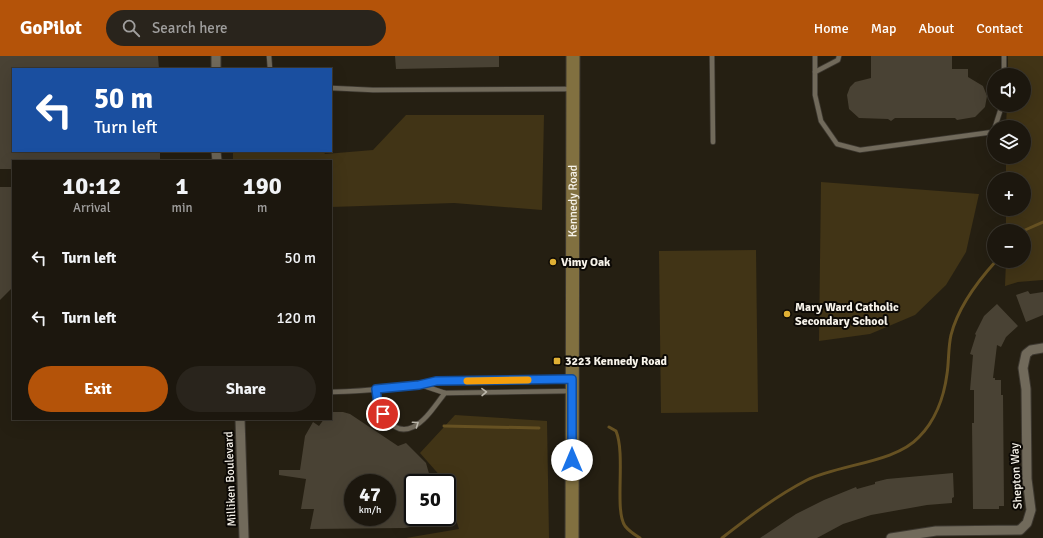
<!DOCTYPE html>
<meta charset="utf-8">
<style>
body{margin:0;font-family:Signika,sans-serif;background:#29241c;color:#f1f3f6;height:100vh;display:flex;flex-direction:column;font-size:15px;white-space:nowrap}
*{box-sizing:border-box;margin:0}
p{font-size:13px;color:#a09f9e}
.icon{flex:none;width:22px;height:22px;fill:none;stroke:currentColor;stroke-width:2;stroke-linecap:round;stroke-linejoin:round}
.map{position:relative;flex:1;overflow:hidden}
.sheet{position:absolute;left:12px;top:104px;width:320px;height:260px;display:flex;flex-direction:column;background:#1c170e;border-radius:0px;box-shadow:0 4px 16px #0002,0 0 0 1px #3a362e}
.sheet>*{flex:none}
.banner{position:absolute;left:12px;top:12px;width:320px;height:84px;border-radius:0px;box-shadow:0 4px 16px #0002,0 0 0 1px #3a362e;background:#1a4fa0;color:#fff;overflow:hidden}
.buttons{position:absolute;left:987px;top:12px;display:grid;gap:8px}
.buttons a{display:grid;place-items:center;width:44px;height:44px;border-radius:50%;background:#1c170e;box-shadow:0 4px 16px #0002,0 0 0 1px #3a362e;font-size:20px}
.speed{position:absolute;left:344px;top:418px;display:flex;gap:8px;font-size:20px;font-weight:700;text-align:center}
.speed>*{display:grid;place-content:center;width:52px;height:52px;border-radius:50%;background:#1c170e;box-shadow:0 4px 16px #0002,0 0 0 1px #3a362e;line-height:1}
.speed small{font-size:10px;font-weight:400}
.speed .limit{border:2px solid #111;border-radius:6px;background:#fff;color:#111}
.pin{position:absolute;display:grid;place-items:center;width:34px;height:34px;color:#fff;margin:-17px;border:2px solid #fff;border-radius:50%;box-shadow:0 1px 4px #0007}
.me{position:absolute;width:44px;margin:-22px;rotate:0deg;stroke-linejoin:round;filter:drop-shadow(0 0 3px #0008)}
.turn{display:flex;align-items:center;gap:14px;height:84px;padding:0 16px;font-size:18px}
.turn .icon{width:52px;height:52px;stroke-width:2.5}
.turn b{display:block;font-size:28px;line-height:34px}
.eta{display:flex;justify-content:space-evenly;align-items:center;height:68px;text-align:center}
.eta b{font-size:24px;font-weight:700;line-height:28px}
.primary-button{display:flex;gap:8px;margin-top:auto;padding:8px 16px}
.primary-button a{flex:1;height:46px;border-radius:24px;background:#b45309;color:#fff;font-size:16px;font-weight:700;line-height:46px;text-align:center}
.primary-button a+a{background:#29241c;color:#f1f3f6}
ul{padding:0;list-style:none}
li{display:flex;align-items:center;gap:12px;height:60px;padding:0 16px}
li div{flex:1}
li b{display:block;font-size:15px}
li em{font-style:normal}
header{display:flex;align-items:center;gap:24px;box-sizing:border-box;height:56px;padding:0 20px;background:#b45309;color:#fff}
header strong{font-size:19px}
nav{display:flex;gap:22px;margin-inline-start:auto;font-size:14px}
.search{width:280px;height:36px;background:#29241c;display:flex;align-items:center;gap:10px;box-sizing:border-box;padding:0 14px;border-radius:22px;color:#a09f9e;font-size:15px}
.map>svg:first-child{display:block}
</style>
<header>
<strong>GoPilot</strong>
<div class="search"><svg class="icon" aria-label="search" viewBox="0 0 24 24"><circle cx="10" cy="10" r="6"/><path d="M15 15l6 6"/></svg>Search here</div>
<nav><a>Home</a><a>Map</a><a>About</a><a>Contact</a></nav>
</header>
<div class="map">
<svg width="1043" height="482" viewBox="0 0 1043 482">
<rect width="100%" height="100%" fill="#251f12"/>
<g fill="#413416">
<polygon points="1008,0 1043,0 1043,224 1018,226 1005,230 1006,205 1024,205 1024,175 1006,175 1006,153 1024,153 1024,123 1006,123 1006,101 1024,101 1024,71 1006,71 1007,49 1024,49 1024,19 1008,19"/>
<polygon points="406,59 544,59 542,154 454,147 331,151 331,105 233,105 233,95 323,95 325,98 373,94"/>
<polygon points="821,126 979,138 966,196 946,229 915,259 870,278 819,285"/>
<polygon points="756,194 758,356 661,357 659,195"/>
<polygon points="455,359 547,365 549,482 406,482 459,473 447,436 447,427 444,427 442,422 420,397"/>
</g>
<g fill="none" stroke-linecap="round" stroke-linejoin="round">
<g stroke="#665122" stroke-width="3">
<polyline points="1025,174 1043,166"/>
<polyline points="444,370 539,372"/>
<path d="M609,371L616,375C626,399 614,454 625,470C629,475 635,479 640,482"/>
<path d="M722,482C749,461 776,440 807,424C840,408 895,407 919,381C935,365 944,341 947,318C949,306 948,292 951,279C958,251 977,226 996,205"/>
</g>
</g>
<g fill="#494234" fill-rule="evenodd">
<polygon points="0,0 158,0 159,13 13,13 13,95 160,95 160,105 13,105 13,113 0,113"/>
<polygon points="395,0 499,0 499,11 396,13"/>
<polygon points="871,0 952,0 952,13 968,13 968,21 983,30 987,40 985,51 975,61 957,64 955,62 895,62 891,65 888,63 859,62 849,53 847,39 850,31 855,26 871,22"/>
<polygon points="0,131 13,131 13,231 0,244"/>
<polygon points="1028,235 1030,238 1043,236 1043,259 1026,266 1016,239"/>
<polygon points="997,248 1018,270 1006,281 1001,291 997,289 993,322 995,322 995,324 1001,324 1001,339 1003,339 1004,450 999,450 999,453 973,453 972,367 974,367 974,334 970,334 973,299 970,298 976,279 975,278 984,260"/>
<path d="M331,356H343L350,358L398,390L406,387L426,407L430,421H424L427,427H413V461H440V465L405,472L310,473L314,453H301L306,423L279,419V414H300L305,380L313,366L319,370L324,363H331ZM353,427H387V461H353Z"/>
<polygon points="953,417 954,441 952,442 952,447 927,449 871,459 843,468 817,482 760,482 796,458 824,444 856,431 857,433 875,428 875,426 887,423"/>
</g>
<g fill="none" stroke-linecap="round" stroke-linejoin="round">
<defs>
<g id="service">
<polyline points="269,0 270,13"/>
<polyline points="712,0 713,86"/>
<polyline points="815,0 815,39 821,65 837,88 860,94 993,76 994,73"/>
<polyline points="815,16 838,4 839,0"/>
<polyline points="1004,19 1004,0"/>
<polyline points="331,32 373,34 571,33"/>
<polyline points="995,71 1002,49"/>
<polyline points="421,329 445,337 572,335"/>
<path d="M376,333C379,350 390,382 413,371C426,365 436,348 445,337"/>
<path d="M331,336C366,335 402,332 436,325L571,323"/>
</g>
<g id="minor">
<polyline points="216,0 216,13"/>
<polyline points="216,95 217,105"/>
<polyline points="240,363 244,482"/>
<polyline points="891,482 936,475 1020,474 1027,467 1031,454 1027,423 1026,333 1023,312 1026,298 1031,294 1043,292"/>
</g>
<g id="secondary">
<path id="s1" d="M572,482L573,0"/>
</g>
</defs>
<use href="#service" stroke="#3d3830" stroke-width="6"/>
<use href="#minor" stroke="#3d3830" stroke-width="11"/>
<use href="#secondary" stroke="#3d3830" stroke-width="15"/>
<use href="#service" stroke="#716a5b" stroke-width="4.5"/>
<use href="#minor" stroke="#716a5b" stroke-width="9"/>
<use href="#secondary" stroke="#817040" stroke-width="13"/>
</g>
<defs><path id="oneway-chevron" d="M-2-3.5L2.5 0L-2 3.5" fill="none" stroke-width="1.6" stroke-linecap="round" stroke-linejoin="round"/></defs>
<g stroke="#bbb6aa">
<use href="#oneway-chevron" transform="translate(484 336) rotate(-1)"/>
<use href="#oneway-chevron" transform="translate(416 368) rotate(-35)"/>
</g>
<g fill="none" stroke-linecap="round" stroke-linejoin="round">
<defs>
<polyline id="route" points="383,358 378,348 376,333 419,329 436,325 572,323 572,404"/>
</defs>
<use href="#route" stroke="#114b97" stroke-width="10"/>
<use href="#route" stroke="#1a73e8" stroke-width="7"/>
<polyline stroke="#f59e0b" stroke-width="7" points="467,325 528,324"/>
</g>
<g fill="#e0b034" stroke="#0c0905" stroke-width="1.5">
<circle cx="553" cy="206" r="4"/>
<circle cx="787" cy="258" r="4"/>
<rect x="553" y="301" width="8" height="8" rx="2"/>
</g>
<g text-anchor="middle" stroke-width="4" stroke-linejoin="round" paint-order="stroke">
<g font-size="12" fill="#f8f4eb" stroke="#0c0905">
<text dy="4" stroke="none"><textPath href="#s1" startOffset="337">Kennedy Road</textPath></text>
<text transform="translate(1016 420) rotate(-93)" y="4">Shepton Way</text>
<text transform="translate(230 423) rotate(-92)" y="4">Milliken Boulevard</text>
</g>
<g font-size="12" font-weight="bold" fill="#f8f4eb" stroke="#0c0905" text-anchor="start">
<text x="561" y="210">Vimy Oak</text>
<text x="795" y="255">Mary Ward Catholic<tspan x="795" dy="14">Secondary School</tspan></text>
<text x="565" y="309">3223 Kennedy Road</text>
</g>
</g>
</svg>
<div class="buttons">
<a><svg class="icon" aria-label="sound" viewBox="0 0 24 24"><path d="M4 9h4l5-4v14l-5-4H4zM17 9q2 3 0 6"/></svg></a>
<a><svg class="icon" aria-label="layers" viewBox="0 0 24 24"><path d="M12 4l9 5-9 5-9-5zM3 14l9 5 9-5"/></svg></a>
<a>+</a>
<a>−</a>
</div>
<div class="speed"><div>47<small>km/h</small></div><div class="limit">50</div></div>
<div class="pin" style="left:383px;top:358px;background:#d93025"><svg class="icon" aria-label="arrive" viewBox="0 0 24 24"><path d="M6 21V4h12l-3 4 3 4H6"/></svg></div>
<svg class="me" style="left:572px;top:404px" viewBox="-20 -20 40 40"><circle r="19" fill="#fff"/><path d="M0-13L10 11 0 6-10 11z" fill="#1a73e8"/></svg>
<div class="banner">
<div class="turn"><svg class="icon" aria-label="left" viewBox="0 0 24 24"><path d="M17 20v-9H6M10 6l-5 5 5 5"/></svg><div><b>50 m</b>Turn left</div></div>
</div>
<section class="sheet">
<div class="eta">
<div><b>10:12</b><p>Arrival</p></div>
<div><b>1</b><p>min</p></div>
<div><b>190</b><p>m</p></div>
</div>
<ul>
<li><svg class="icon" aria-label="left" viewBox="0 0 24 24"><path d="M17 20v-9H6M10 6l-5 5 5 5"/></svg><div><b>Turn left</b></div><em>50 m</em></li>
<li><svg class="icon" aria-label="left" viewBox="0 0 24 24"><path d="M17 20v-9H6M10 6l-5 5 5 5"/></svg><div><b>Turn left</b></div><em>120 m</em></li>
</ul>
<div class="primary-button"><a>Exit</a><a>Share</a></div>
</section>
</div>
